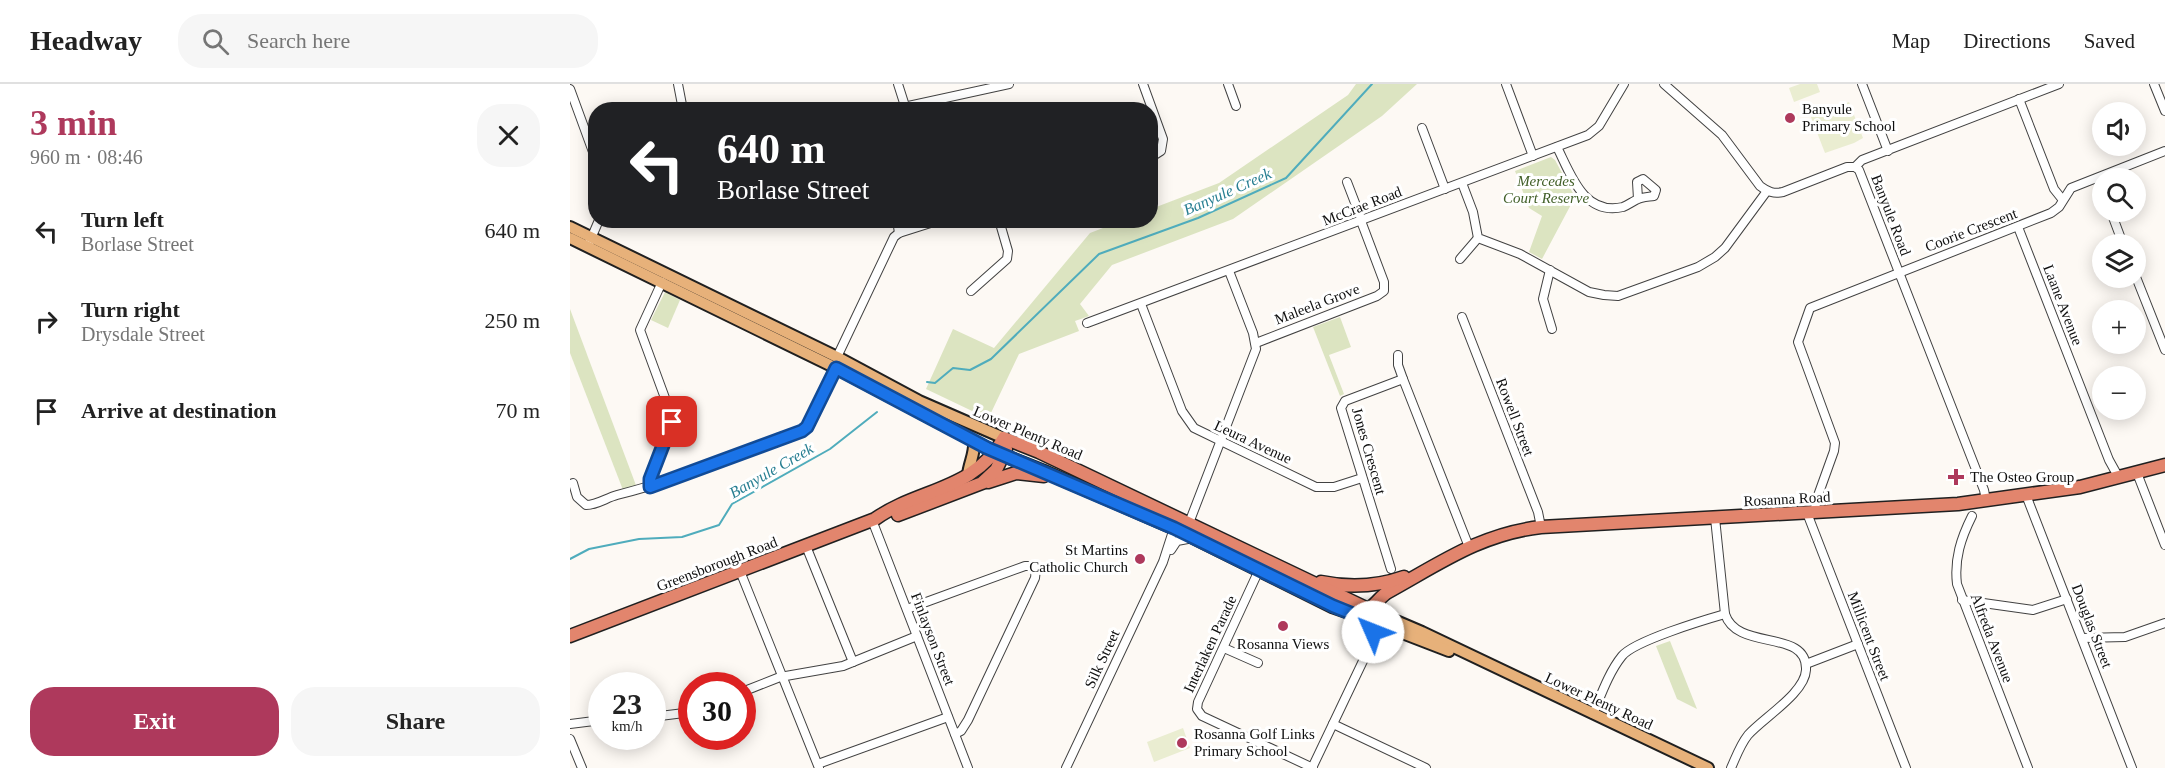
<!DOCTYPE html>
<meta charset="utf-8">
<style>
body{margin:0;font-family:"Times New Roman",serif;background:#f6f6f6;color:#222;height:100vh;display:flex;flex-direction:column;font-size:22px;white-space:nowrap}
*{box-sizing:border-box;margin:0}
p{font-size:20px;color:#767676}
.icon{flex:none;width:33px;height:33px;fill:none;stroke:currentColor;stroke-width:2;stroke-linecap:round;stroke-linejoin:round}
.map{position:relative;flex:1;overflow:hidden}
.sheet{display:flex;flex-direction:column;background:#fff;width:570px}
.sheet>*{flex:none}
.guide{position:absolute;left:18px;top:18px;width:570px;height:126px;border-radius:24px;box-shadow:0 3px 15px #0003;background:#202124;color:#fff;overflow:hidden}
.tools{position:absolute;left:1522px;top:18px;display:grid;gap:12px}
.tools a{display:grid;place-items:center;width:54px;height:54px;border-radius:50%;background:#fff;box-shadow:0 3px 15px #0003;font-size:30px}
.speed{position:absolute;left:18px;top:588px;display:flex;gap:12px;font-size:30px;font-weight:700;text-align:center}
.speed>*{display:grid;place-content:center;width:78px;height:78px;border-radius:50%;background:#fff;box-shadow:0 3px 15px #0003;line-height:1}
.speed small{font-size:15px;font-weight:400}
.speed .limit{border:9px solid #d22;background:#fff;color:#111}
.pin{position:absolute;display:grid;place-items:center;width:51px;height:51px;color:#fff;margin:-26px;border-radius:12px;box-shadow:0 3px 9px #0006}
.me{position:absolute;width:66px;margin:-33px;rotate:314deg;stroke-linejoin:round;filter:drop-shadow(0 0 4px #0008)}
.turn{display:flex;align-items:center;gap:21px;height:126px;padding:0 30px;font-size:27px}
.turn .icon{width:78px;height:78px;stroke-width:2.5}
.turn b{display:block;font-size:42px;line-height:51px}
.round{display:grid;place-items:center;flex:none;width:63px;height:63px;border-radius:24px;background:#f6f6f6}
.summary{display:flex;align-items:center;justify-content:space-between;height:102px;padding:0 30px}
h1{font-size:36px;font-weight:600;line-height:45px;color:#ae395c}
.primary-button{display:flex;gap:12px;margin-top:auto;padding:12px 30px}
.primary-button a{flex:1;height:69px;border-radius:24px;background:#ae395c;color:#fff;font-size:24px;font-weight:600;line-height:69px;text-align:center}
.primary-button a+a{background:#f6f6f6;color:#222}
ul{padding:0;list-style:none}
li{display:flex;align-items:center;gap:18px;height:90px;padding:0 30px}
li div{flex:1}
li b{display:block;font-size:22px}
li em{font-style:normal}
header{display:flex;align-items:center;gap:36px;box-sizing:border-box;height:84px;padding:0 30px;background:#fff;border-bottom:2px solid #e0e0e0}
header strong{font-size:28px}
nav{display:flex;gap:33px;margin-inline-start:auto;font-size:21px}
.search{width:420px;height:54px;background:#f6f6f6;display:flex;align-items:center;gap:15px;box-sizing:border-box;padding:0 21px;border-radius:24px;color:#767676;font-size:22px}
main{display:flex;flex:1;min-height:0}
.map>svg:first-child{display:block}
</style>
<header>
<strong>Headway</strong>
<div class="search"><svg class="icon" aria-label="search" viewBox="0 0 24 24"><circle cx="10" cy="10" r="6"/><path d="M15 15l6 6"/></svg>Search here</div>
<nav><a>Map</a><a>Directions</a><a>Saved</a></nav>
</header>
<main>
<section class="sheet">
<div class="summary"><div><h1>3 min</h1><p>960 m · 08:46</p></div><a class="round"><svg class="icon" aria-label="close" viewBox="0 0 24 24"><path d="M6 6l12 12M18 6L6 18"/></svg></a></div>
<ul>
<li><svg class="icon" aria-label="left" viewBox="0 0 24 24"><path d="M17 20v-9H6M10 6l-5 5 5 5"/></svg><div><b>Turn left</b><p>Borlase Street</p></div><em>640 m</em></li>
<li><svg class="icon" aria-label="right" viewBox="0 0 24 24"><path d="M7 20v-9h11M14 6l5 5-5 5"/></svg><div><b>Turn right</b><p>Drysdale Street</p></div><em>250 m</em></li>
<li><svg class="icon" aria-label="arrive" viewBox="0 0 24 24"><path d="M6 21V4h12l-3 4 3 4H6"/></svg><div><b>Arrive at destination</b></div><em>70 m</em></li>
</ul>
<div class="primary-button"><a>Exit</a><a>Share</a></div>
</section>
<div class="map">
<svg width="1595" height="684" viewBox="0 0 1595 684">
<rect width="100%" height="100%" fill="#fdf9f4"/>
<g fill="#dce4c1">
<polygon points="786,0 847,0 812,32 663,135 542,181 510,220 519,232 505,237 509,247 449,270 420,331 421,336 356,305 383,245 424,264 520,149 551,137 580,136 581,125 649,99 778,11"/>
<polygon points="981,73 985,76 1005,113 972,175 959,168 972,132 959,124 945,87"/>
<polygon points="95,208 110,216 98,244 81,236"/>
<polygon points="0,225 67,404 53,406 0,269"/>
<polygon points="770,233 781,263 759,271 774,310 770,312 743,243"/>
<polygon points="1100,557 1127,625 1107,615 1086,562"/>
</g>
<g fill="#eaedd1">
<polygon points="1230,0 1247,0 1250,8 1224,18 1219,4"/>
<polygon points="1279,18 1293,54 1284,59 1255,69 1241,33"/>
<polygon points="613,644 620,664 584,678 577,658"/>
</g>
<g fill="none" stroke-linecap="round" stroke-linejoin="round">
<g stroke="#4facbc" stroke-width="2">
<polyline points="357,298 365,299 383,284 400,286 421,275 529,170 628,134 716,94 802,0"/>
<polyline points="0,475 19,465 69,455 112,453 149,441 162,420 260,365 307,328"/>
</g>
<defs>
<g id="minor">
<polyline points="108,0 113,26"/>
<polyline points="328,0 335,22"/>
<polyline points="573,0 593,55 591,67 580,74"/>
<polyline points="658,0 666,22"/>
<polyline points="936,0 963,72"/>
<path d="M1094,0L1152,51L1190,102C1198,108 1204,110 1213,108L1277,83H1285L1289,86L1414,406L1416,416"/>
<polyline points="1292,0 1318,67"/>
<polyline points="1584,0 1595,27"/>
<polyline points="0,5 26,76"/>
<polyline points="1449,15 1484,105 1492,115"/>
<polyline points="320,26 439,0"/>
<polyline points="852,44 875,105"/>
<path d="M987,63C1001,91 1014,132 1053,123C1058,121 1062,118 1066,116C1071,113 1078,113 1084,112L1086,106L1073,95L1067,98L1068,115"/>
<polyline points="1285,83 1292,76 1489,0"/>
<polyline points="1528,94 1533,107"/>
<polyline points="777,98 792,137"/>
<polyline points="892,99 903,128 908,154 950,170 1019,208 1034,211 1048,212 1128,183 1145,173 1155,164 1197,107"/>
<polyline points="1541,128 1553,160"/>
<polyline points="327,136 329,149"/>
<polyline points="1448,143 1539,376 1549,394"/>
<polyline points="20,157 29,136"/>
<polyline points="890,175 908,154"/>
<polyline points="980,186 973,215 982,245"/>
<polyline points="1566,193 1595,266"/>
<polyline points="401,207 437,175 438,167 429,136"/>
<polyline points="571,220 612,327 624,344 746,403 764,403 792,394"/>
<polyline points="892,233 968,428 971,443"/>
<polyline points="517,239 1018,51 1029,42 1054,0"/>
<polyline points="686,259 807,212 814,207 814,198 791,137"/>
<polyline points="828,271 828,281 833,295"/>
<polyline points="267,273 324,153 329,149 370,136"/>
<polyline points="1567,389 1595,461"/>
<path d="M3,399L7,413L16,421C27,421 36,414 47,411C106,396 163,373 221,353L237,343L266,284"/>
<polyline points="79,403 79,395 102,333 70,246 92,198"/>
<polyline points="1456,411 1562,684"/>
<polyline points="1245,428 1246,417 1264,367 1265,359 1228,258 1240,224 1481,129 1489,123 1501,104 1595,67"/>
<polyline points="1237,429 1336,684"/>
<path d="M1402,432C1391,454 1384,475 1387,500L1458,684"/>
<path d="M1145,434L1155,530C1167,568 1238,544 1236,586C1235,609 1193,634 1178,651C1170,661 1166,673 1161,684"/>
<polyline points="302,436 398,684"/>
<polyline points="619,439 686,265 683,249 659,187"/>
<polyline points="236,462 283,578"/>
<polyline points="601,466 607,457 623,454"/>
<polyline points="821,485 771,324 775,317 833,295 899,463"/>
<polyline points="689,486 628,618 627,625 632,632 743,684"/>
<polyline points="170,487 249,684"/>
<polyline points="1392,516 1463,526 1497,515"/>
<polyline points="337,525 455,482 463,482 466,485 465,494 398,636 391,647 385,650"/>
<polyline points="1512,554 1555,553 1595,539"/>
<polyline points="654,564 688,579"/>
<polyline points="1236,580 1288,560"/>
<polyline points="172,608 210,593 273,582 347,552"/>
<path d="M1023,630C1031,611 1039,588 1052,572C1064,557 1134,536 1155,530"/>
<polyline points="82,633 122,628"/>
<polyline points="0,640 32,636"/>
<polyline points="763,640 856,684"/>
<polyline points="0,655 12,684"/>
<polyline points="248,680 378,633"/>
<polyline points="496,684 593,478 604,444"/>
<polyline points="742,684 802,558 808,550 820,545"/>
</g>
<g id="major">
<polyline points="0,143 267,273 349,317 434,354"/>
<polyline points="0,154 266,284 425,368"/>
<path d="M398,391C399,379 405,370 404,358"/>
<polyline points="798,525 852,548 1138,684"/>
<polyline points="783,530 879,567"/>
</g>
<g id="highway">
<path d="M425,368L473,387L604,444L763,523L783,530C789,528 796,527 801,523C807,519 811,512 818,508C869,480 910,450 971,443L1388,420L1510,403L1595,381"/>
<polyline points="418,398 446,389 474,392"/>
<polyline points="328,431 412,399 426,386 436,365"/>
<path d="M751,498C780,504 806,503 834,493"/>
<path d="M0,552L305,435C349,404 404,407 434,354L469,368L798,525"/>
</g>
</defs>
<use href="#minor" stroke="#424242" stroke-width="10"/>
<use href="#major" stroke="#202020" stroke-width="14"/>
<use href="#highway" stroke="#202020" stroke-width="15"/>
<use href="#minor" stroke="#fff" stroke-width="8"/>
<use href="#major" stroke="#e7b17a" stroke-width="10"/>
<use href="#highway" stroke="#e2856d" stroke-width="12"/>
</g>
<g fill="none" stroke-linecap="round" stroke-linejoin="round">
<defs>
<polyline id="route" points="102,338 80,395 80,403 232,347 237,343 266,284 417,364 604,444 763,522 800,537 803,538 803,548"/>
</defs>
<use href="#route" stroke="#114b97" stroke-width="15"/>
<use href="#route" stroke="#1a73e8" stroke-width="10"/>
</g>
<g fill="#ae395c" stroke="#fff" stroke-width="2">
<circle cx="1220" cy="34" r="6"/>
<path d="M1383 384h6v6h6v6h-6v6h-6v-6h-6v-6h6z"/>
<circle cx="570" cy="475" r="6"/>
<circle cx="713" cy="542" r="6"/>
<circle cx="612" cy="659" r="6"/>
</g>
<g text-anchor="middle" stroke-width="6" stroke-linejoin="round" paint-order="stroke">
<g font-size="15" fill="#0f0f0f" stroke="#fff" text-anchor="start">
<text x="1232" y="30">Banyule<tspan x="1232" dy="17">Primary School</tspan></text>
<text x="1400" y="398">The Osteo Group</text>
<text x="558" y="471" text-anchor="end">St Martins<tspan x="558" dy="17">Catholic Church</tspan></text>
<text x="713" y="565" text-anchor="middle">Rosanna Views</text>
<text x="624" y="655">Rosanna Golf Links<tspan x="624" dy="17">Primary School</tspan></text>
</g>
<g font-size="15" font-style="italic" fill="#415f28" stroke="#fff">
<text x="976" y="102">Mercedes<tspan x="976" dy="17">Court Reserve</tspan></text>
</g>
<g font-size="15" fill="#0f0f0f" stroke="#fff">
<text transform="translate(792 122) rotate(-21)" y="5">McCrae Road</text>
<text transform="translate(1321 131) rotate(69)" y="5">Banyule Road</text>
<text transform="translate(1401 146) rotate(-21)" y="5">Coorie Crescent</text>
<text transform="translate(747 220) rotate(-21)" y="5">Maleela Grove</text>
<text transform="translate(1493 221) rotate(69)" y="5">Laane Avenue</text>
<text transform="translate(945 333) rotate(69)" y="5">Rowell Street</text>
<text transform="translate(458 349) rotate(23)" y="5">Lower Plenty Road</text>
<text transform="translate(683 358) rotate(25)" y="5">Leura Avenue</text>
<text transform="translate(799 367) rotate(74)" y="5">Jones Crescent</text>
<text transform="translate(1217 415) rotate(-3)" y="5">Rosanna Road</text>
<text transform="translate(147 480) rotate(-21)" y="5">Greensborough Road</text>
<text transform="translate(1522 542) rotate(69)" y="5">Douglas Street</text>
<text transform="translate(1299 552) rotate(69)" y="5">Millicent Street</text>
<text transform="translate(1422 554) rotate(69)" y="5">Alfreda Avenue</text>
<text transform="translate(363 555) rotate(69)" y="5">Finlayson Street</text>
<text transform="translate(640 560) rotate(-65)" y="5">Interlaken Parade</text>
<text transform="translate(532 575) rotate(-65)" y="5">Silk Street</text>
<text transform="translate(1029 617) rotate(25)" y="5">Lower Plenty Road</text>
</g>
<g font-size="16" font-style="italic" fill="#287f92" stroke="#fff">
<text transform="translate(657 107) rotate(-24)" y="6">Banyule Creek</text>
<text transform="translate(201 386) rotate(-30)" y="6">Banyule Creek</text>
</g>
</g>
</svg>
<div class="tools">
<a><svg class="icon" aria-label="sound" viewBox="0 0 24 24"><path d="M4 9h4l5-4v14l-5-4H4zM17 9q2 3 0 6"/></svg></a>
<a><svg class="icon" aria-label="search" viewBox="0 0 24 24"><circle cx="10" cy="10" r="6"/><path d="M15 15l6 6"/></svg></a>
<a><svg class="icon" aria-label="layers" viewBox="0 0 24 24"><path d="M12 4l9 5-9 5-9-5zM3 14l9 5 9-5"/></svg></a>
<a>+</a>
<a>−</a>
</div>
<div class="speed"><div>23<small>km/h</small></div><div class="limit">30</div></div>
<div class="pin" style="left:102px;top:338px;background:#d93025"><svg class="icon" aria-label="arrive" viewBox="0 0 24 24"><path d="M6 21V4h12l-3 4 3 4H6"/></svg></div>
<svg class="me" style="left:803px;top:548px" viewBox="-20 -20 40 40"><circle r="19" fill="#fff"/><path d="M0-13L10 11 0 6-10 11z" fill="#1a73e8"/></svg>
<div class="guide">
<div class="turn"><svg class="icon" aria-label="left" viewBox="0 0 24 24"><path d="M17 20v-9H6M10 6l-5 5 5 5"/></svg><div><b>640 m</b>Borlase Street</div></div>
</div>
</div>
</main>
